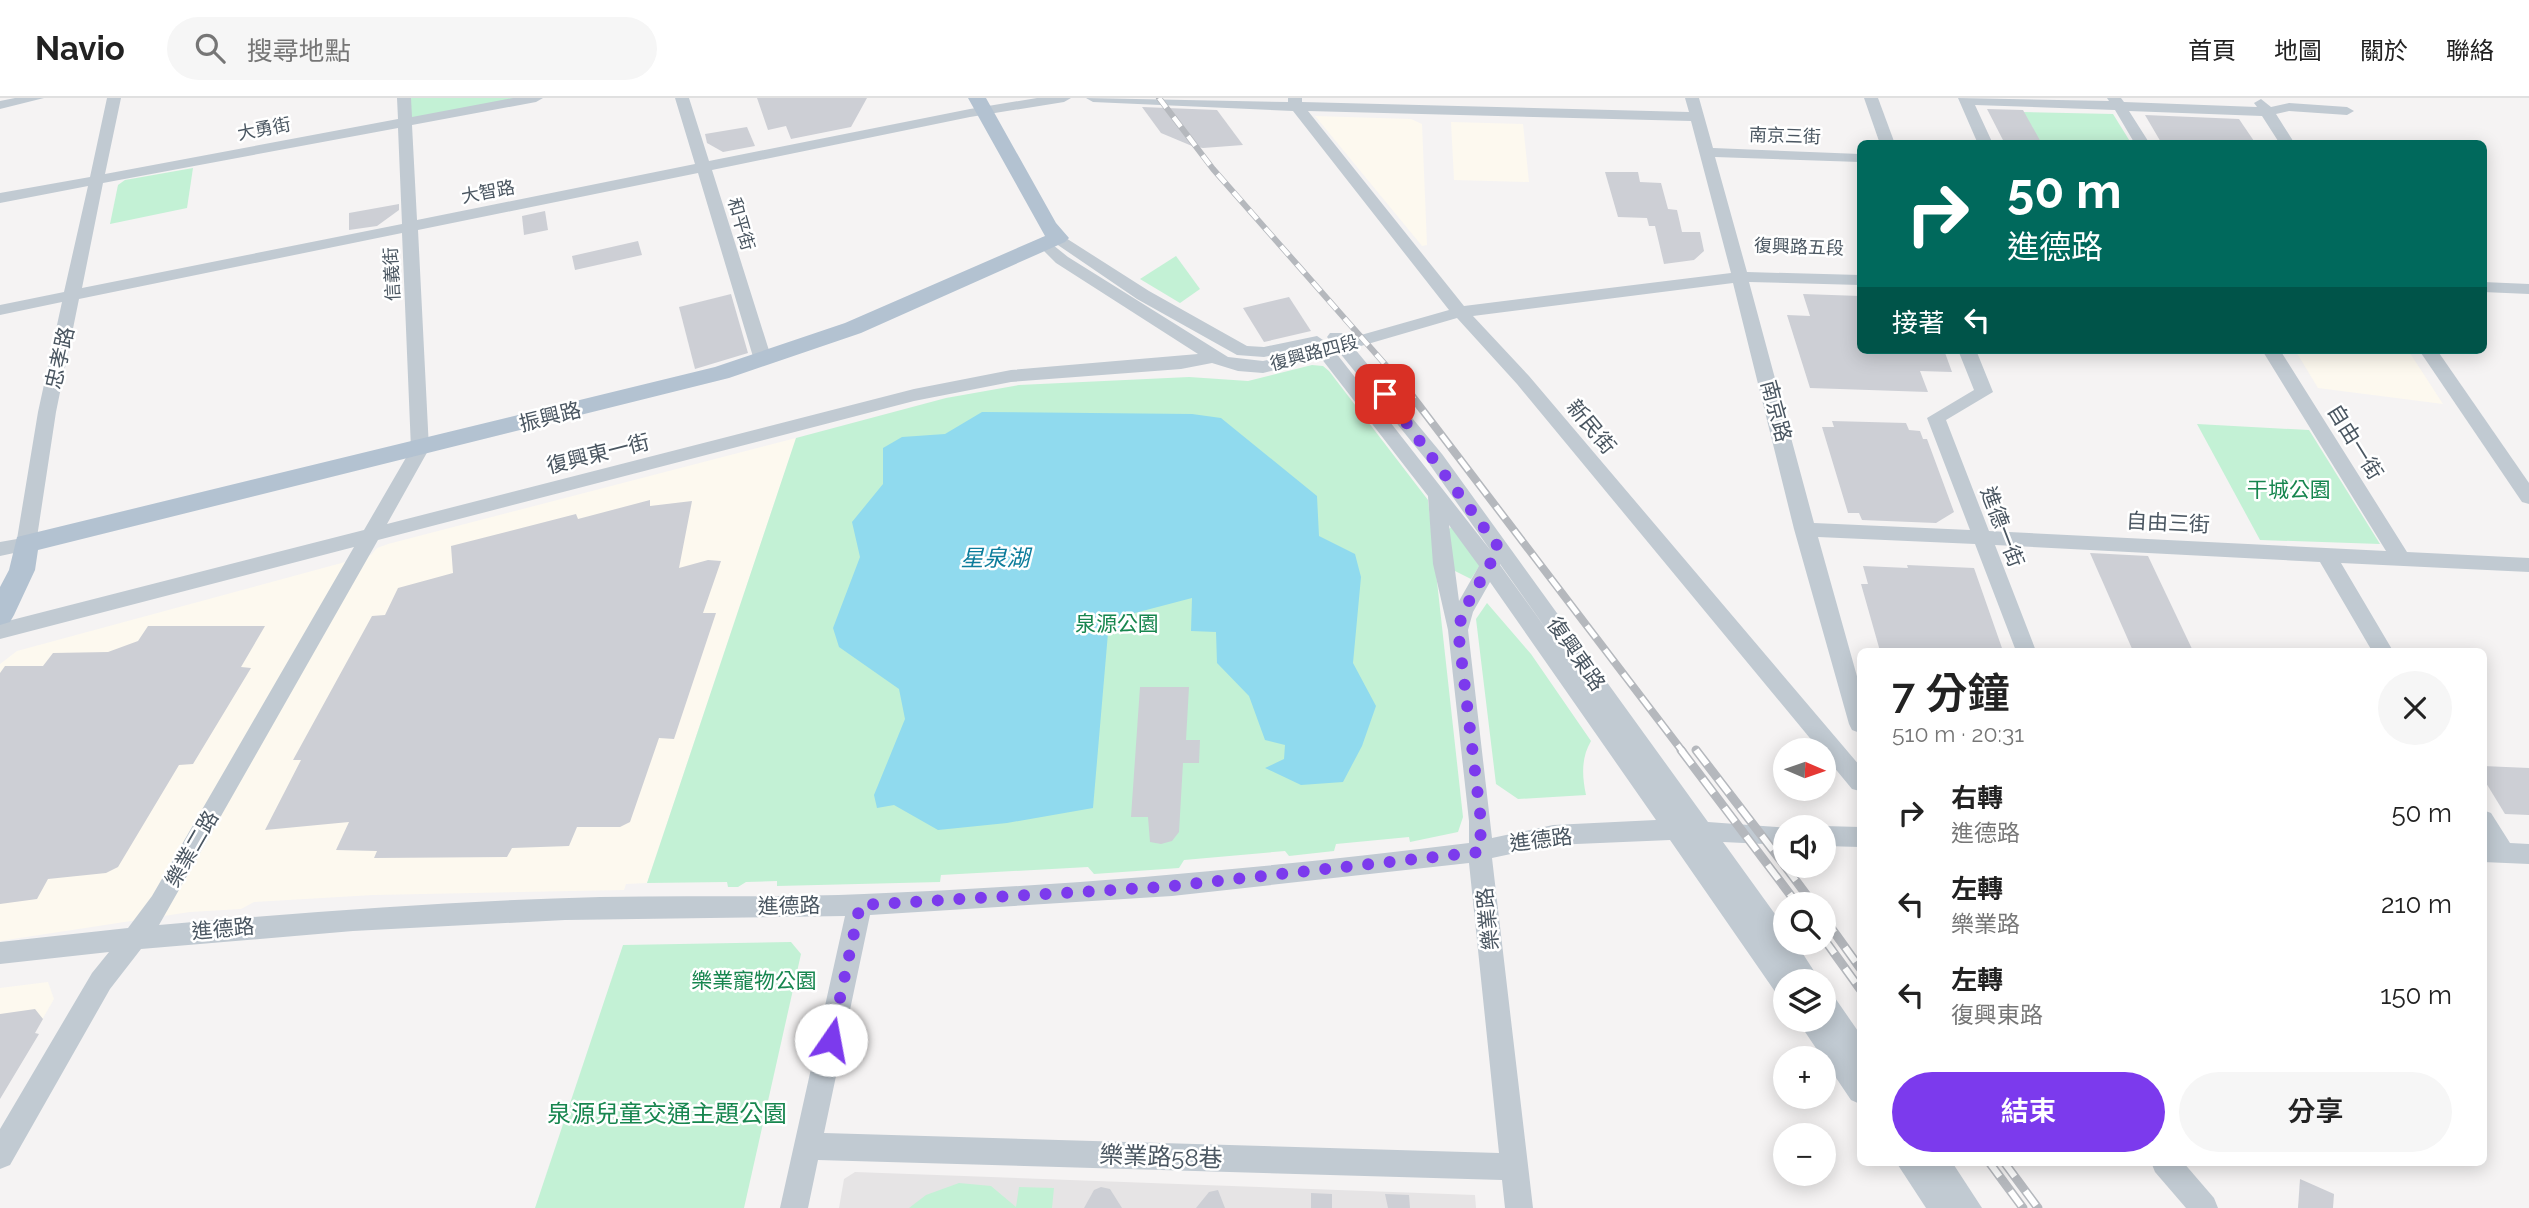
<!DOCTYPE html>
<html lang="zh-TW">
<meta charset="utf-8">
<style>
body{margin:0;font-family:Raleway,"Noto Sans TC",sans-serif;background:#f6f6f6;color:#222;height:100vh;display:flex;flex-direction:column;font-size:26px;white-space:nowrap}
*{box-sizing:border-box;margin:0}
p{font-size:23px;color:#767676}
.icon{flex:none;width:38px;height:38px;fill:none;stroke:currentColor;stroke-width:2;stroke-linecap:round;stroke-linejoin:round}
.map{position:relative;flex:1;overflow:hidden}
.sheet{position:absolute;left:1857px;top:550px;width:630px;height:518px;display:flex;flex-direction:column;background:#fff;border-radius:10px;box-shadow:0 4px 18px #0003}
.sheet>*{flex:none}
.hud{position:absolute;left:1857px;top:42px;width:630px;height:214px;border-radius:10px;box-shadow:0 4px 18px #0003;background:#00695c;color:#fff;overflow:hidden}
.needle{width:46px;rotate:92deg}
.fabs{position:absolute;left:1773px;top:640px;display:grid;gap:14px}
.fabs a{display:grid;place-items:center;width:63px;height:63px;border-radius:50%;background:#fff;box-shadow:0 4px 18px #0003;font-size:35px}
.pin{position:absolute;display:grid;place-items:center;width:60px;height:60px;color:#fff;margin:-30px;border-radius:14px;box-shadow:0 4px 10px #0006}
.me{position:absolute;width:77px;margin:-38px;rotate:12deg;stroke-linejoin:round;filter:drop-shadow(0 0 5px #0008)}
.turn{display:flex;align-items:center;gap:24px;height:147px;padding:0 35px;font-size:32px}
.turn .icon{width:91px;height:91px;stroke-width:2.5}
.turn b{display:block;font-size:49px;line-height:60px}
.then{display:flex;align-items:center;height:66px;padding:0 35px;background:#0003;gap:14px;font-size:26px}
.round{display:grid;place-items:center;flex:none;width:74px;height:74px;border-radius:37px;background:#f6f6f6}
.headline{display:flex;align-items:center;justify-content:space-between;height:119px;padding:0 35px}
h1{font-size:42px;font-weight:600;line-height:52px}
.action{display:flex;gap:14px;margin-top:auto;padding:14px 35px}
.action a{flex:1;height:80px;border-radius:42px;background:#7c3aed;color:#fff;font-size:28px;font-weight:600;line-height:80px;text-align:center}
.action a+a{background:#f6f6f6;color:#222}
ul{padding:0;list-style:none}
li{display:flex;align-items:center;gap:21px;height:91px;padding:0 35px}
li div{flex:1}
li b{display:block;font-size:26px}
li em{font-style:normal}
header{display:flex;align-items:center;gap:42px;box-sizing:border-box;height:98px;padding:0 35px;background:#fff;border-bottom:2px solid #e0e0e0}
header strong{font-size:33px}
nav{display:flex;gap:38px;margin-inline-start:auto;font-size:24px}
.search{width:490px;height:63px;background:#f6f6f6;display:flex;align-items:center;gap:18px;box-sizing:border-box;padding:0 24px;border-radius:38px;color:#767676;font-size:26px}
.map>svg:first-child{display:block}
</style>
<header>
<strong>Navio</strong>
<div class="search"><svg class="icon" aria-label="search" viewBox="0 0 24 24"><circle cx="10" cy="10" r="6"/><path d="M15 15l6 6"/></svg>搜尋地點</div>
<nav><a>首頁</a><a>地圖</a><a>關於</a><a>聯絡</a></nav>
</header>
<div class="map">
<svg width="2529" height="1110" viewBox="0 0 2529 1110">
<rect width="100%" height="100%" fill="#f5f3f3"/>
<g fill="#fdf9ef">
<polygon points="1315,18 1411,21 1422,26 1427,147 1422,148"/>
<polygon points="1451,24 1523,26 1529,84 1454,82"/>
<polygon points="2295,252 2408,252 2443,306 2318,290"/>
<polygon points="796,340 647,785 626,786 624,792 373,797 254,804 241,811 190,814 0,843 0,566 17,553 371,457 377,450 388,446"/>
<polygon points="48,884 54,901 0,995 0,890"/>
</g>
<polygon fill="#e6e4e5" points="855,1074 1475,1097 1476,1110 839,1110 844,1081"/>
<g fill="#c3f1d5">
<polygon points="409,0 517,0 410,21"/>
<polygon points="2021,14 2113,16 2131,45 2038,45"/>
<polygon points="193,70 187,110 110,126 118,87 125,82"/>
<polygon points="1176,158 1200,191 1180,205 1140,181"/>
<polygon points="1312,267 1323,268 1329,273 1428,402 1463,719 1458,734 1410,744 1409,739 1336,746 1334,753 1289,758 1285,753 1184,762 1179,770 1094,776 1088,769 941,777 940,784 777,788 777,783 746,784 738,789 728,789 727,784 647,785 796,340 946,300 1019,287 1189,279 1248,283"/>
<polygon points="2197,326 2309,332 2380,446 2260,442"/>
<polygon points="1451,429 1480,467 1471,481 1453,472 1448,432"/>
<path d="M1487,505L1531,556L1591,643C1581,660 1582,678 1586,697L1518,701L1496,686L1476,521Z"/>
<polygon points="791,844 801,856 744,1110 535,1110 623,847"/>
<polygon points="959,1085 991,1088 1016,1109 1019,1089 1054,1090 1052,1110 909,1110 926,1097"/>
</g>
<polygon fill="#90daee" points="982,314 1192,316 1221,320 1317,398 1319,438 1355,456 1361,479 1353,565 1376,608 1362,648 1343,684 1301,687 1265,670 1284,661 1285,647 1265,642 1249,598 1217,565 1216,534 1191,533 1192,500 1131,516 1131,535 1108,535 1093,710 1007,725 938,732 894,707 877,710 874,697 905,621 899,591 839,549 833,530 860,459 852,424 883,386 883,350 902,339 945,336"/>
<g fill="#cdcfd5">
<polygon points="757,0 867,0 851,29 791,41 786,28 768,32"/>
<polygon points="1142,9 1217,12 1243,47 1203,50 1192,48 1161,35"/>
<polygon points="1987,11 2023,12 2042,46 2005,46"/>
<polygon points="2145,17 2239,21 2256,46 2162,46"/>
<polygon points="747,29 755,48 723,54 707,45 705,36"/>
<polygon points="1605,74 1638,74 1640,84 1661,85 1668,111 1677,112 1682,134 1700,134 1704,153 1694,162 1664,166 1655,128 1649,128 1647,120 1618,119"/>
<polygon points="399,106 399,112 377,128 349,132 349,115"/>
<polygon points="545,113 548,132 524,137 522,118"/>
<polygon points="638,143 642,157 575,172 572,158"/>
<polygon points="731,196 748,255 695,271 679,209"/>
<polygon points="1803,196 1860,198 1860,252 1944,252 1952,274 1920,273 1928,294 1810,290 1787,217 1810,218"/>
<polygon points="1289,199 1311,233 1264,244 1243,210"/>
<polygon points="1832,323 1906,325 1909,332 1920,333 1923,341 1927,341 1954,414 1936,425 1862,422 1859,415 1848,415 1822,329 1834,329"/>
<polygon points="650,402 650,408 692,403 679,470 708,462 721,463 703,515 716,515 674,641 659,640 630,724 620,729 577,729 569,748 512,750 507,759 374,760 377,753 336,752 349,724 265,732 301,662 293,662 372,518 385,517 398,490 453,475 451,448 576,416 578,421"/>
<polygon points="2090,455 2148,458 2193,553 2133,553"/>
<polygon points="1907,467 1974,470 2003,553 1880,553 1861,486 1868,486 1863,468 1908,470"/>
<polygon points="148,528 265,528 241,569 251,570 193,666 179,667 118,769 106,775 48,781 37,801 0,806 0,575 5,568 43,568 53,555 108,554 138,543"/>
<polygon points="1140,589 1189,589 1186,642 1200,642 1199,665 1183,665 1179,734 1172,743 1161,746 1150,744 1148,719 1131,719"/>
<polygon points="2483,668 2529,670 2529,717 2505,716 2483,680"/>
<polygon points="35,911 43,921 35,935 39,936 0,1001 0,916"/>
<polygon points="2300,1081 2334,1096 2333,1110 2298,1110"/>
<polygon points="1101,1089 1110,1091 1122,1110 1084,1110 1094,1092"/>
<polygon points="1218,1092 1225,1110 1196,1110 1209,1094"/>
<polygon points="1311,1095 1332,1096 1332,1110 1311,1110"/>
<polygon points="1385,1096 1409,1097 1410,1110 1388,1110"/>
</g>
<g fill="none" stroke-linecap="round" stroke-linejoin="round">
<g fill="#c1cad2" fill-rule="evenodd">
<polygon points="15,0 44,0 0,11 0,3"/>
<path d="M107,0H121L105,76L398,21L397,0H411L412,19L513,0H543L536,4L412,27L417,122L695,66L675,0H689L709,63L970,11L1037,0H1071L1064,4L970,19L712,72L772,262L763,267L754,262L698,75L418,132L429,351L387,426L914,291L1011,272L1198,256L1056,165L1035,144L1043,139L1068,159L1228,259L1263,263L1314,251L1312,248L1264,259L1237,257L1137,201L1052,143V137L1058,135L1149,193L1247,248L1264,249L1317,238L1329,246L1332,245L1327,239L1330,235H1342L1347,241L1449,212L1293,13L1093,4L1086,0L1288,4V0H1302V4L1689,14L1685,0H1699L1713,50L1860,56V64L1715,59L1747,174L1860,177V187L1749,184L1814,425L1970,432L1927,320L1974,292L1958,252H1976L1993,294L1946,322L1989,433L2386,453L2262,252H2280L2407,454L2529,460V474L2341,465L2393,553H2372L2320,464L1995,447L2036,553H2016L1975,446L1818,439L1860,589V635L1852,632L1849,626L1794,431L1733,185L1473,218L1529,278L1860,668V693L1852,691L1517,286L1457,220L1354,250L1442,356L1708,724L1792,730H1785V747L1723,744L1785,830V845H1796L1821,884H1785V899L1776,895L1670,742L1553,747L1492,760L1533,1110H1505L1502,1082L818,1062L808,1110H780L845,818L565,822L353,833L141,851L110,891L10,1067L0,1071V1031L92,875L109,854L0,866V844L128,830L152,798L354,449L0,541V525L364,432L411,351L402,135L79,201L56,314L36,446L33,451L0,458V444L17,441L38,314L62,204L0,217V207L64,194L88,88L0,105V95L90,79ZM1308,13L1691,23L1731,175L1464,208ZM398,30L402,126L82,190L103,85ZM1339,254L1428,364L1491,453L1336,255ZM1321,260L1428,398L1433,466L1448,532L1469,723V745C1268,770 1066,788 864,796C776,800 688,797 600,799C453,803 306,814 159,827L378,442L914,303L1011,284L1181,271L1212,265L1238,273L1263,275ZM1449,427L1479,468L1459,503ZM1500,466L1554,542L1500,467ZM1490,484L1656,722L1553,727L1492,740L1468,532L1473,514ZM1469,765L1499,1055L824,1035L870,817L1172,798Z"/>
<polygon points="1864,0 1878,0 1895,46 1880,46"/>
<polygon points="1958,0 2109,3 2107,0 2121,0 2124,4 2257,9 2254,5 2261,1 2271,9 2289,5 2347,9 2354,13 2347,17 2289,13 2276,16 2295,46 2280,46 2262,18 2129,13 2150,46 2135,46 2115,12 1975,7 1993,46 1978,46"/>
<polygon points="2483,184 2529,186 2529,196 2483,194"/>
<polygon points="2419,252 2437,252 2529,385 2529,406 2522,404"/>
<polygon points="2483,712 2491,715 2510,745 2529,746 2529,766 2483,764"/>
<polygon points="1824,728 1860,729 1860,749 1824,748 1824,730 1819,730"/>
<polygon points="1824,893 1833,897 1860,936 1860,1006 1851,1002 1797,922 1824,922"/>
<polygon points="1896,1064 1952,1064 1982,1110 1926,1110"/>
<polygon points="2151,1064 2183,1064 2214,1100 2218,1110 2186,1110 2155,1074"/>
</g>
<polygon fill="#b3c2d1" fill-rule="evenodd" points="968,0 986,0 1056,125 1069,140 1065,144 861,235 729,280 38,452 35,472 14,517 10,524 0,527 0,489 9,472 17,439 715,269 845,225 1045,138"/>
<defs>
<polyline id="rail-far2" points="1159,0 1213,71 1406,290"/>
<polyline id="rail-far1" points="1405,289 1683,654"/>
<g id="rail">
<polyline points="1681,652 1798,807"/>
<polyline points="1696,652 1785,768"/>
<polyline points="1785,768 1814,807"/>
<polyline points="1824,820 1860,870"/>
<polyline points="1824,841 1860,891"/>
<polyline points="1989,1064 2023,1110"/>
<polyline points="2004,1064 2038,1110"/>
</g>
</defs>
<use href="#rail-far2" stroke="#b5b8bd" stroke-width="6"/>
<use href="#rail-far1" stroke="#b5b8bd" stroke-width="8"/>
<use href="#rail" stroke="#b5b8bd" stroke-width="9"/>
<use href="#rail-far2" stroke="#fff" stroke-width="4.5" stroke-dasharray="12" stroke-linecap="butt"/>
<use href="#rail-far1" stroke="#fff" stroke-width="5" stroke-dasharray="15" stroke-linecap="butt"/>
<use href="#rail" stroke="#fff" stroke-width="6" stroke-dasharray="18" stroke-linecap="butt"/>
</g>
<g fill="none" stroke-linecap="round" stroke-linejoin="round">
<polyline stroke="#7c3aed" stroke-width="12" stroke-dasharray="0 21.6" points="831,942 860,807 1163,789 1480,754 1481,723 1458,532 1463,514 1499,450 1385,296"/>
</g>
<g text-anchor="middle" stroke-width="5" stroke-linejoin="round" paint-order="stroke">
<g font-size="18" fill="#4a5661" stroke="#fff">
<text transform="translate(264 31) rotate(-11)" y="6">大勇街</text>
<text transform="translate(1785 38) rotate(2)" y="6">南京三街</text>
<text transform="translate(488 94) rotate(-11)" y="6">大智路</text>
<text transform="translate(741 126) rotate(74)" y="6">和平街</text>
<text transform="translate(1799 149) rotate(2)" y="6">復興路五段</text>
<text transform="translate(392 176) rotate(-93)" y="6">信義街</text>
<text transform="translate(1314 255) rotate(-15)" y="6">復興路四段</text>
</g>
<g font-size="21" fill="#4a5661" stroke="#fff">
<text transform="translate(60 260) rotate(-77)" y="7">忠孝路</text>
<text transform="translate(1776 313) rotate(75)" y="7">南京路</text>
<text transform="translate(550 319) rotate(-14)" y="7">振興路</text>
<text transform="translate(1591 329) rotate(50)" y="7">新民街</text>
<text transform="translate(2355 344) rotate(58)" y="7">自由一街</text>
<text transform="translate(598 356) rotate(-14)" y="7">復興東一街</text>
<text transform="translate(2168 425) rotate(3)" y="7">自由三街</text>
<text transform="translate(2002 429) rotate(69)" y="7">進德一街</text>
<text transform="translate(1576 556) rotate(55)" y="7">復興東路</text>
<text transform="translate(1541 742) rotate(-7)" y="7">進德路</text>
<text transform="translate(192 751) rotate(-60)" y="7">樂業二路</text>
<text transform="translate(789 808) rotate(-1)" y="7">進德路</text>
<text transform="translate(1488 821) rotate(-96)" y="7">樂業路</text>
<text transform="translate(223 831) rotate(-5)" y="7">進德路</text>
</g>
<g font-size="21" fill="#17864f" stroke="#fff">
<text x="2289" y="399">干城公園</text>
<text x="1117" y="533">泉源公園</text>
<text x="754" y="890">樂業寵物公園</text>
</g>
<g font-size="23" font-style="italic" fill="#0c7c9b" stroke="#fff">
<text x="995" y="468">星泉湖</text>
</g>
<g font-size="24" fill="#17864f" stroke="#fff">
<text x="667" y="1024">泉源兒童交通主題公園</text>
</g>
<g font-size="24" fill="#4a5661" stroke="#fff">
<text transform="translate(1161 1059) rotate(2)" y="8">樂業路58巷</text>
</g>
</g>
</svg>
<div class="fabs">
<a><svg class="needle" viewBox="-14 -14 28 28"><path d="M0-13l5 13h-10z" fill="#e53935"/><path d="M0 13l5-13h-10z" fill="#767676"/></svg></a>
<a><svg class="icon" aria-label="sound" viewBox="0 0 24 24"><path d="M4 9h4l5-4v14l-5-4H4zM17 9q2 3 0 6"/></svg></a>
<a><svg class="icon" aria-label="search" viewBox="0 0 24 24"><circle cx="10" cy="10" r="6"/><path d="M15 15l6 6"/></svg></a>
<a><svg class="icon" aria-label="layers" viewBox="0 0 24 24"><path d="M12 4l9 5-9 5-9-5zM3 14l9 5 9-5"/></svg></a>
<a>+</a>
<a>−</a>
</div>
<div class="pin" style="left:1385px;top:296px;background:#d93025"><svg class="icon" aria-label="arrive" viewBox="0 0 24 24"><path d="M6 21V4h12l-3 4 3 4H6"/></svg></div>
<svg class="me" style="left:831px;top:942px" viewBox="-20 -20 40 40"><circle r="19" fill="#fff"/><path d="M0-13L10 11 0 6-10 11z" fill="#7c3aed"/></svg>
<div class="hud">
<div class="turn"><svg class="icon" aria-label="right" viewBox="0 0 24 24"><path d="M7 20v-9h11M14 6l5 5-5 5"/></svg><div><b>50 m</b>進德路</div></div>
<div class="then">接著<svg class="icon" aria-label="left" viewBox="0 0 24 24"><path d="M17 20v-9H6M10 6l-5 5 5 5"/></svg></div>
</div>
<section class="sheet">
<div class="headline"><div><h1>7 分鐘</h1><p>510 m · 20:31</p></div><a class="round"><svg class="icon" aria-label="close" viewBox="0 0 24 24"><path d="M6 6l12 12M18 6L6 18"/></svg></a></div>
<ul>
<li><svg class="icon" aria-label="right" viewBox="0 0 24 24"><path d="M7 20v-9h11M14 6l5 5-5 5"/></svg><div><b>右轉</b><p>進德路</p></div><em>50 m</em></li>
<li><svg class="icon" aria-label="left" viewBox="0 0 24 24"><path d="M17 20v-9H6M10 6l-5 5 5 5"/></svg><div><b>左轉</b><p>樂業路</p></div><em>210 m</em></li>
<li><svg class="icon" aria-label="left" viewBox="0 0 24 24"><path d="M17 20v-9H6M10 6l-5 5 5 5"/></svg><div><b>左轉</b><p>復興東路</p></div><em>150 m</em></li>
</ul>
<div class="action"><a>結束</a><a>分享</a></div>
</section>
</div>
